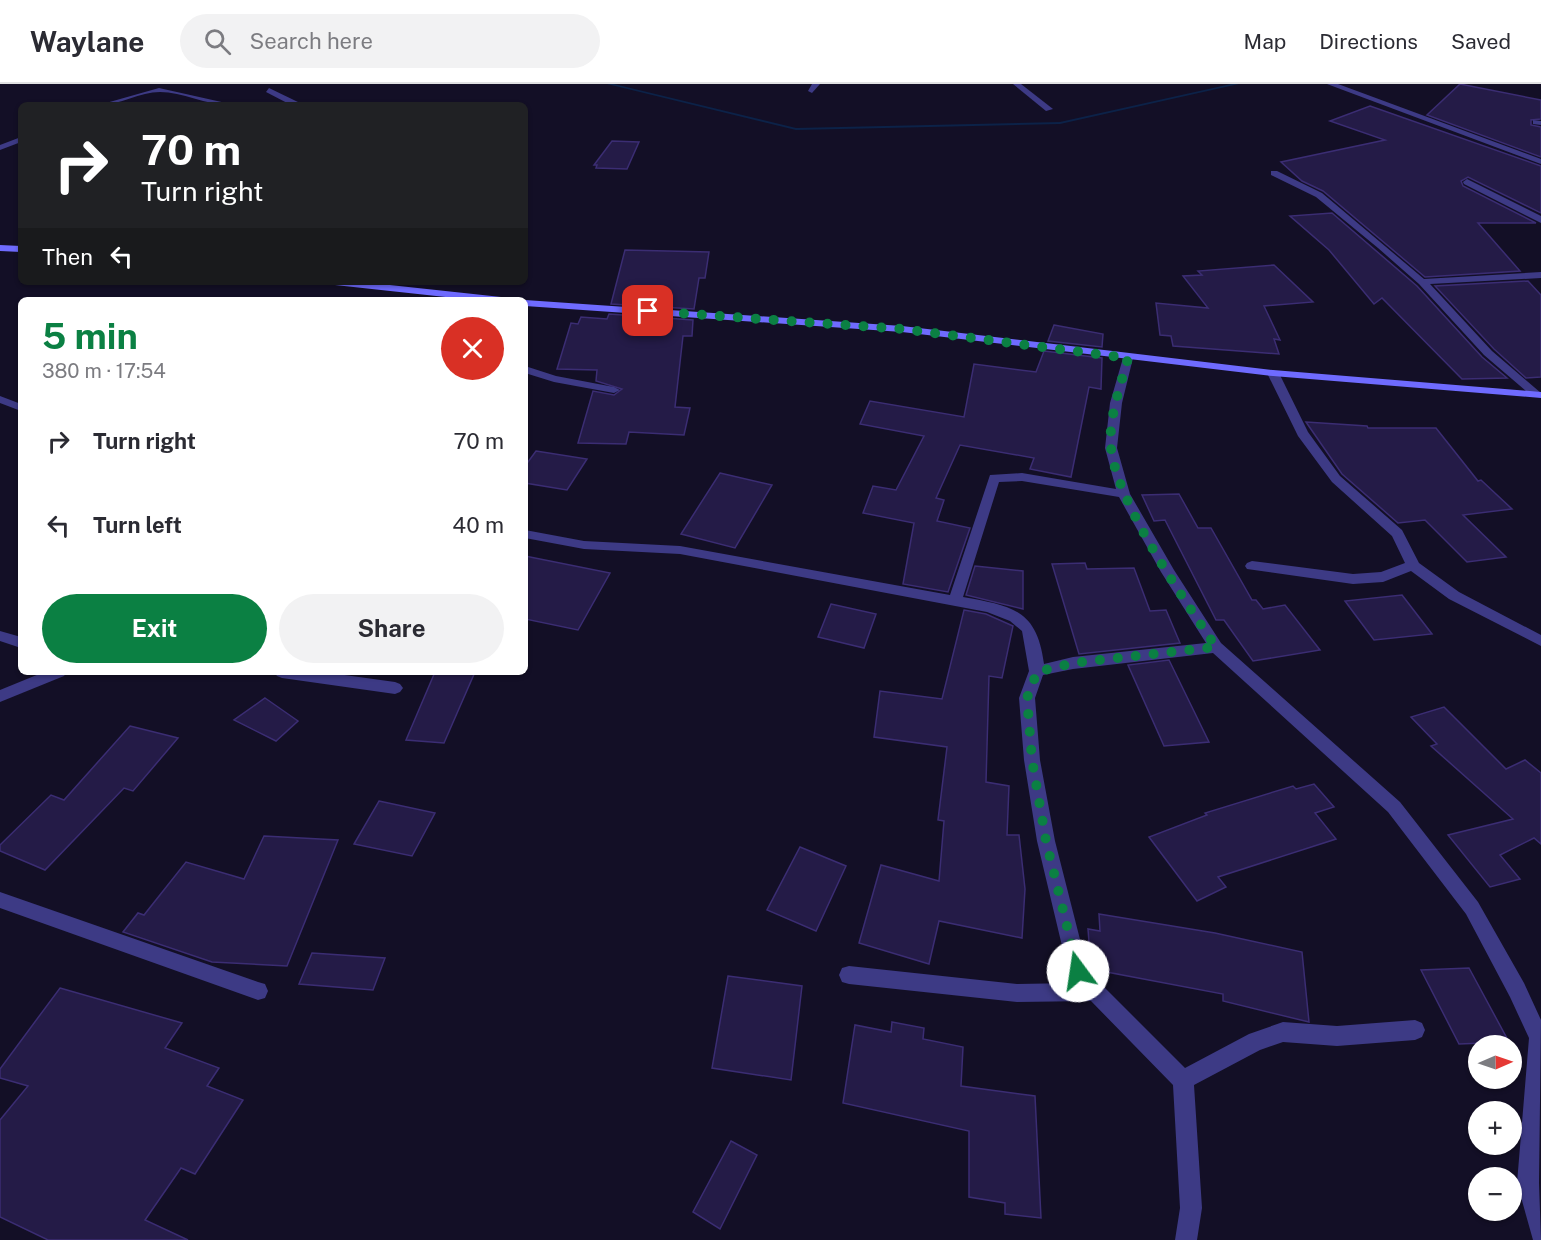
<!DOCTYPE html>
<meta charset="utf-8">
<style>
body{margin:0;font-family:"Public Sans",sans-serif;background:#f2f2f3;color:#2b2b33;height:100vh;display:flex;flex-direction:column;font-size:22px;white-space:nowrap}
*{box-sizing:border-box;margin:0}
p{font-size:20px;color:#7c7c81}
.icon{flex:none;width:33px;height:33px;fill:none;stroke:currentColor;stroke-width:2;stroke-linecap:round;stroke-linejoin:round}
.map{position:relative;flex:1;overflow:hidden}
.drawer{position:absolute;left:18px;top:213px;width:510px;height:378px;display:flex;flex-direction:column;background:#fff;border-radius:9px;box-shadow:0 2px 4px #0004}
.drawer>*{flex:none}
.banner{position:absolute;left:18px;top:18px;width:510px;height:183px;border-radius:9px;box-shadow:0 2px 4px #0004;background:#202124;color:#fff;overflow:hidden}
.needle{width:39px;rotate:88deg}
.controls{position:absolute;left:1468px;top:951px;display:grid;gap:12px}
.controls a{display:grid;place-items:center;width:54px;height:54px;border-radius:50%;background:#fff;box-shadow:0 2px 4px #0004;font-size:30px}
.pin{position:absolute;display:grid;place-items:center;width:51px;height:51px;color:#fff;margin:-26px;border-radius:12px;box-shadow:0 3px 9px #0006}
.me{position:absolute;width:66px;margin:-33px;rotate:346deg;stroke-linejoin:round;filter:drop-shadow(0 0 4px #0008)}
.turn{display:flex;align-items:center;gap:21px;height:126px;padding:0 24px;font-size:27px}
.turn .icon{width:78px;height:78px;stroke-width:2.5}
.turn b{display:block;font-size:42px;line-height:51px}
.then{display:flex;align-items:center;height:57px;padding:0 24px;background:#0003;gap:12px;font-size:22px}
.round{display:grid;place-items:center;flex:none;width:63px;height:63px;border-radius:32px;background:#f2f2f3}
.summary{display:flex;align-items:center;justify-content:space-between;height:102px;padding:0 24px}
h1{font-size:36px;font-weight:700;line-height:45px;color:#0b8043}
.button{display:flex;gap:12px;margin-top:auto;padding:12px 24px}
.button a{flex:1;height:69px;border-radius:36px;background:#0b8043;color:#fff;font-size:24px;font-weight:700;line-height:69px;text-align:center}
.button a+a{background:#f2f2f3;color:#2b2b33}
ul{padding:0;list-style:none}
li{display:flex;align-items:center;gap:18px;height:84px;padding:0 24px}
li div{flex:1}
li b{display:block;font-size:22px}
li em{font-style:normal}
header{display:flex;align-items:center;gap:36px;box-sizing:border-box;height:84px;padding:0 30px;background:#fff;border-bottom:2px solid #e1e1e2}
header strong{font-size:28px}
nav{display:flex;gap:33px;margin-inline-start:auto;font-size:21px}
.search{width:420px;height:54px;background:#f2f2f3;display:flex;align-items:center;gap:15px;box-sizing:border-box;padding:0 21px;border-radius:33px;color:#7c7c81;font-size:22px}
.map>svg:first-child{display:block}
</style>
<header>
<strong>Waylane</strong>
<div class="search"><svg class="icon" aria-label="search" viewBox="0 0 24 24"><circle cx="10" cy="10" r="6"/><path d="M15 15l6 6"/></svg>Search here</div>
<nav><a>Map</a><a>Directions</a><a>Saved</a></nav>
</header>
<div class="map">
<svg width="1541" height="1156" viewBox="0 0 1541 1156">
<rect width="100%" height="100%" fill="#130f26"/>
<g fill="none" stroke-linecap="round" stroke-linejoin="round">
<polygon fill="#0c2248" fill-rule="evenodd" points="607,0 614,0 796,44 1060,38 1231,0 1239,0 1060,40 796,46"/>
</g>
<g fill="#241b47" stroke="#3b2d73" stroke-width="1.5">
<polygon points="1460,0 1541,16 1541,35 1531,36 1531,41 1541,43 1541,73 1427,31"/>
<polygon points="1370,22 1541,82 1541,129 1468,93 1461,97 1463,102 1536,139 1478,139 1520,187 1425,193 1323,107 1302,97 1281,78 1385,56 1330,37"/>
<polygon points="612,57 639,58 627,85 596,84 597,81 594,81"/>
<polygon points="1332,129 1417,202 1482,273 1507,294 1462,295 1382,214 1374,220 1329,166 1290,132"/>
<polygon points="625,166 709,168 705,194 699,194 694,225 611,220"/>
<polygon points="1274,181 1313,218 1264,222 1280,256 1274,255 1279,270 1173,262 1171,252 1160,251 1156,219 1208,224 1183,192 1202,191 1198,187"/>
<polygon points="1528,197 1541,211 1541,293 1526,294 1494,265 1435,202"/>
<polygon points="609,230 693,236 692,252 683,252 675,323 690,324 684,351 629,348 626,360 578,359 593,307 614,311 622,305 596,297 597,286 557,285 571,239 578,240 581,233 607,235"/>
<polygon points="1054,241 1103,250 1102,263 1048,257"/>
<polygon points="1044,267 1102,274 1101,305 1089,303 1071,393 1030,385 1034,374 960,361 936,414 944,416 937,437 970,444 948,508 903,500 914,439 863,429 873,402 896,406 924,352 860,340 870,317 964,333 974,280 1036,288"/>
<polygon points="1306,338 1367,342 1368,344 1436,344 1478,397 1481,396 1512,425 1463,431 1506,473 1467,478 1425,436 1398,439 1342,390"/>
<polygon points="536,367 587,375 567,406 525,399 525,382"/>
<polygon points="720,389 772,401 735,464 681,450"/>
<polygon points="1179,410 1198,444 1211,444 1252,516 1256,516 1263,525 1285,521 1320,566 1253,577 1224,536 1216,536 1165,436 1154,437 1142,411"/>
<polygon points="525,472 610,489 578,546 525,535"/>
<polygon points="1085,479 1087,485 1134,484 1150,527 1166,526 1180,559 1079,570 1052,480"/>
<polygon points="975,482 1023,487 1023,525 966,511"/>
<polygon points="1402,511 1432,550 1374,556 1345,517"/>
<polygon points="831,520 876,530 864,564 818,553"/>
<polygon points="964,526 986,530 1013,542 1002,594 989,592 986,698 1009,702 1007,751 1019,751 1025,805 1022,854 939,837 929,880 859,859 881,781 939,797 944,737 938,736 947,663 874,653 880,607 942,615"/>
<polygon points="1169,576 1209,658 1164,662 1128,581"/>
<polygon points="435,588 475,588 444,659 406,656"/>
<polygon points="265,614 298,637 276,657 234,636"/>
<polygon points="1444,623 1506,685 1525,676 1541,689 1541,760 1534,754 1500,771 1520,795 1490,803 1448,751 1513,735 1431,662 1437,660 1411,633"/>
<polygon points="130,642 178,654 133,707 124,704 45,786 0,767 0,761 51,711 64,716"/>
<polygon points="1314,700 1334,723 1315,729 1336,755 1218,793 1226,803 1197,817 1149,753 1207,731 1205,729 1293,702 1296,705"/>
<polygon points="379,717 435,729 412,772 354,760"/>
<polygon points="264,752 338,756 287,882 212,878 123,848 138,829 144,831 186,778 244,795"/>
<polygon points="800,763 846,782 816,847 767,826"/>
<polygon points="1099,830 1215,849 1302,868 1309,938 1223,917 1223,910 1091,885 1088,845 1100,847"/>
<polygon points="312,869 385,874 373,906 299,900"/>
<polygon points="1469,884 1509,958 1459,960 1421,886"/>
<polygon points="728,892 802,902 791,996 712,984"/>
<polygon points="60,904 182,939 165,964 219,984 207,1002 243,1016 195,1090 181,1084 145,1136 188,1156 48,1156 0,1133 0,1036 28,1002 0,994 0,985"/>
<polygon points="892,938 924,944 923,955 963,963 961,1002 1035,1012 1041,1134 1005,1130 1005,1119 969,1113 969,1047 843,1019 855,941 891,948"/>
<polygon points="731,1057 757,1071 720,1145 693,1128"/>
</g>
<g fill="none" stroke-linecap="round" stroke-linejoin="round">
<g fill="#3d3a85" fill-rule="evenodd">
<polygon points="812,0 820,0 812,9 808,7"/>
<polygon points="1013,0 1021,0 1053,25 1046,27"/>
<polygon points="1327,0 1338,0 1541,75 1541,80"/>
<path d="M159,4L226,19L230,21C206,21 182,8 160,8C140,8 120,21 99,21Z"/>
<polygon points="269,4 300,19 301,21 291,21 266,8"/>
<polygon points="1533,36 1541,37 1541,41 1533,40"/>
<polygon points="21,53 21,58 0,66 0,61"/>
<polygon points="1271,87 1277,87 1322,109 1424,195 1541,188 1541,194 1430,200 1492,267 1541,309 1541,313 1533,313 1484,271 1419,200 1378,164 1316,113 1271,91"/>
<polygon points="1467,95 1541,132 1541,139 1464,100 1463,98"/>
<path d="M1128,271L1133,274L1122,319L1117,364L1130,410L1174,486L1221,559L1400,718L1478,818L1524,899L1541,936L1539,1099L1541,1156H1533L1517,1099L1529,954L1510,913L1466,830L1388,728L1213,569L1073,585L1043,591L1035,614L1040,676L1055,757L1087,883L1102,901L1185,984L1249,950L1283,938L1337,942L1415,936L1422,939L1425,946L1422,953L1415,956L1337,962L1283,958L1260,966L1194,1001L1202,1124L1197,1156H1175L1180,1124L1173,1001L1091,917L1017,918L849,900L842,898L839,891L842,884L849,882L1017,900L1075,899L1068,887L1037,757L1024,676L1019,614L1029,587L1022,547L1010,537L987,528L680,470L584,465L525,454V446L584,457L680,462L950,511L990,391L1022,389L1116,405L1105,364L1110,319L1123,274ZM1022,397L1119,413L1161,488L1206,559L1073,573L1044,580C1037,525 1012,522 963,513L999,398Z"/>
<polygon points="525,282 556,292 614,303 620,306 614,309 554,298 525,289"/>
<polygon points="1273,286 1279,289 1308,348 1340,392 1402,446 1419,479 1459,508 1541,551 1541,562 1449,515 1411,487 1383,498 1353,500 1247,485 1245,482 1247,479 1252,477 1353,490 1381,488 1405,479 1392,452 1332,398 1298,352 1267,289"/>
<polygon points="0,312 21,320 21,327 0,319"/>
<polygon points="0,547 21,553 21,564 0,557"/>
<polygon points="44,588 67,588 64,592 0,618 0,606"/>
<polygon points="274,588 323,588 395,598 400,600 403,604 400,608 395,610 282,594 277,592"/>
<polygon points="0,808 258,898 265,900 268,907 265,914 258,916 0,824"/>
</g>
<g fill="#6f6bff" fill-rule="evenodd">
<polygon points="0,161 21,162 21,168 0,167"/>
<polygon points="330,198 362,198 501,213 506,216 473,216 335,201"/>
<polygon points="525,216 902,242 1273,286 1541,308 1541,314 1273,292 902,248 525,222"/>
</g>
</g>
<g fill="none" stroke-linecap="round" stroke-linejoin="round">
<path stroke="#0b8043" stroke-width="10" stroke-dasharray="0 18" d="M648,227L902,245L1128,274C1121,301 1108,335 1111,364C1117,420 1184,515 1216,563L1073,579L1037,588L1027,614L1032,676L1046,757L1078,887"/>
</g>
</svg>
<div class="controls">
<a><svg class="needle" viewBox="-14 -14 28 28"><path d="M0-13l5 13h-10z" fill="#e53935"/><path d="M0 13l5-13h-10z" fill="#7c7c81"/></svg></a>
<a>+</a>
<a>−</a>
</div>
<div class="pin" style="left:648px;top:227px;background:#d93025"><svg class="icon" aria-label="arrive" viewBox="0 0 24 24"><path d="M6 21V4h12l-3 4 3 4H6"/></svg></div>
<svg class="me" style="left:1078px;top:887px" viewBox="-20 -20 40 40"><circle r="19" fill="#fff"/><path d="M0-13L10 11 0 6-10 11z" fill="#0b8043"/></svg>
<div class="banner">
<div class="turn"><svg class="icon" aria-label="right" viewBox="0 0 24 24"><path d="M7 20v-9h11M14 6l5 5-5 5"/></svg><div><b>70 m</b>Turn right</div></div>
<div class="then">Then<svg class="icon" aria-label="left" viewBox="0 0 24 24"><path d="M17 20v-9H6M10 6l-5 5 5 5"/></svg></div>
</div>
<section class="drawer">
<div class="summary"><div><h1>5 min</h1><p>380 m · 17:54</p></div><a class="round" style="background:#d93025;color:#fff"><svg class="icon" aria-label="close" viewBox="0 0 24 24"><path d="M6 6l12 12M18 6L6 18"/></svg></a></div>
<ul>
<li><svg class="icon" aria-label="right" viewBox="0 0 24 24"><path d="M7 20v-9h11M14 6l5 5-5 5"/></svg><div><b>Turn right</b></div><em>70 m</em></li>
<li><svg class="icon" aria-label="left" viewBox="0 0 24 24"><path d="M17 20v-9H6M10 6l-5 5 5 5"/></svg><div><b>Turn left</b></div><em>40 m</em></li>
</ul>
<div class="button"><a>Exit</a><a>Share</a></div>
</section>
</div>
